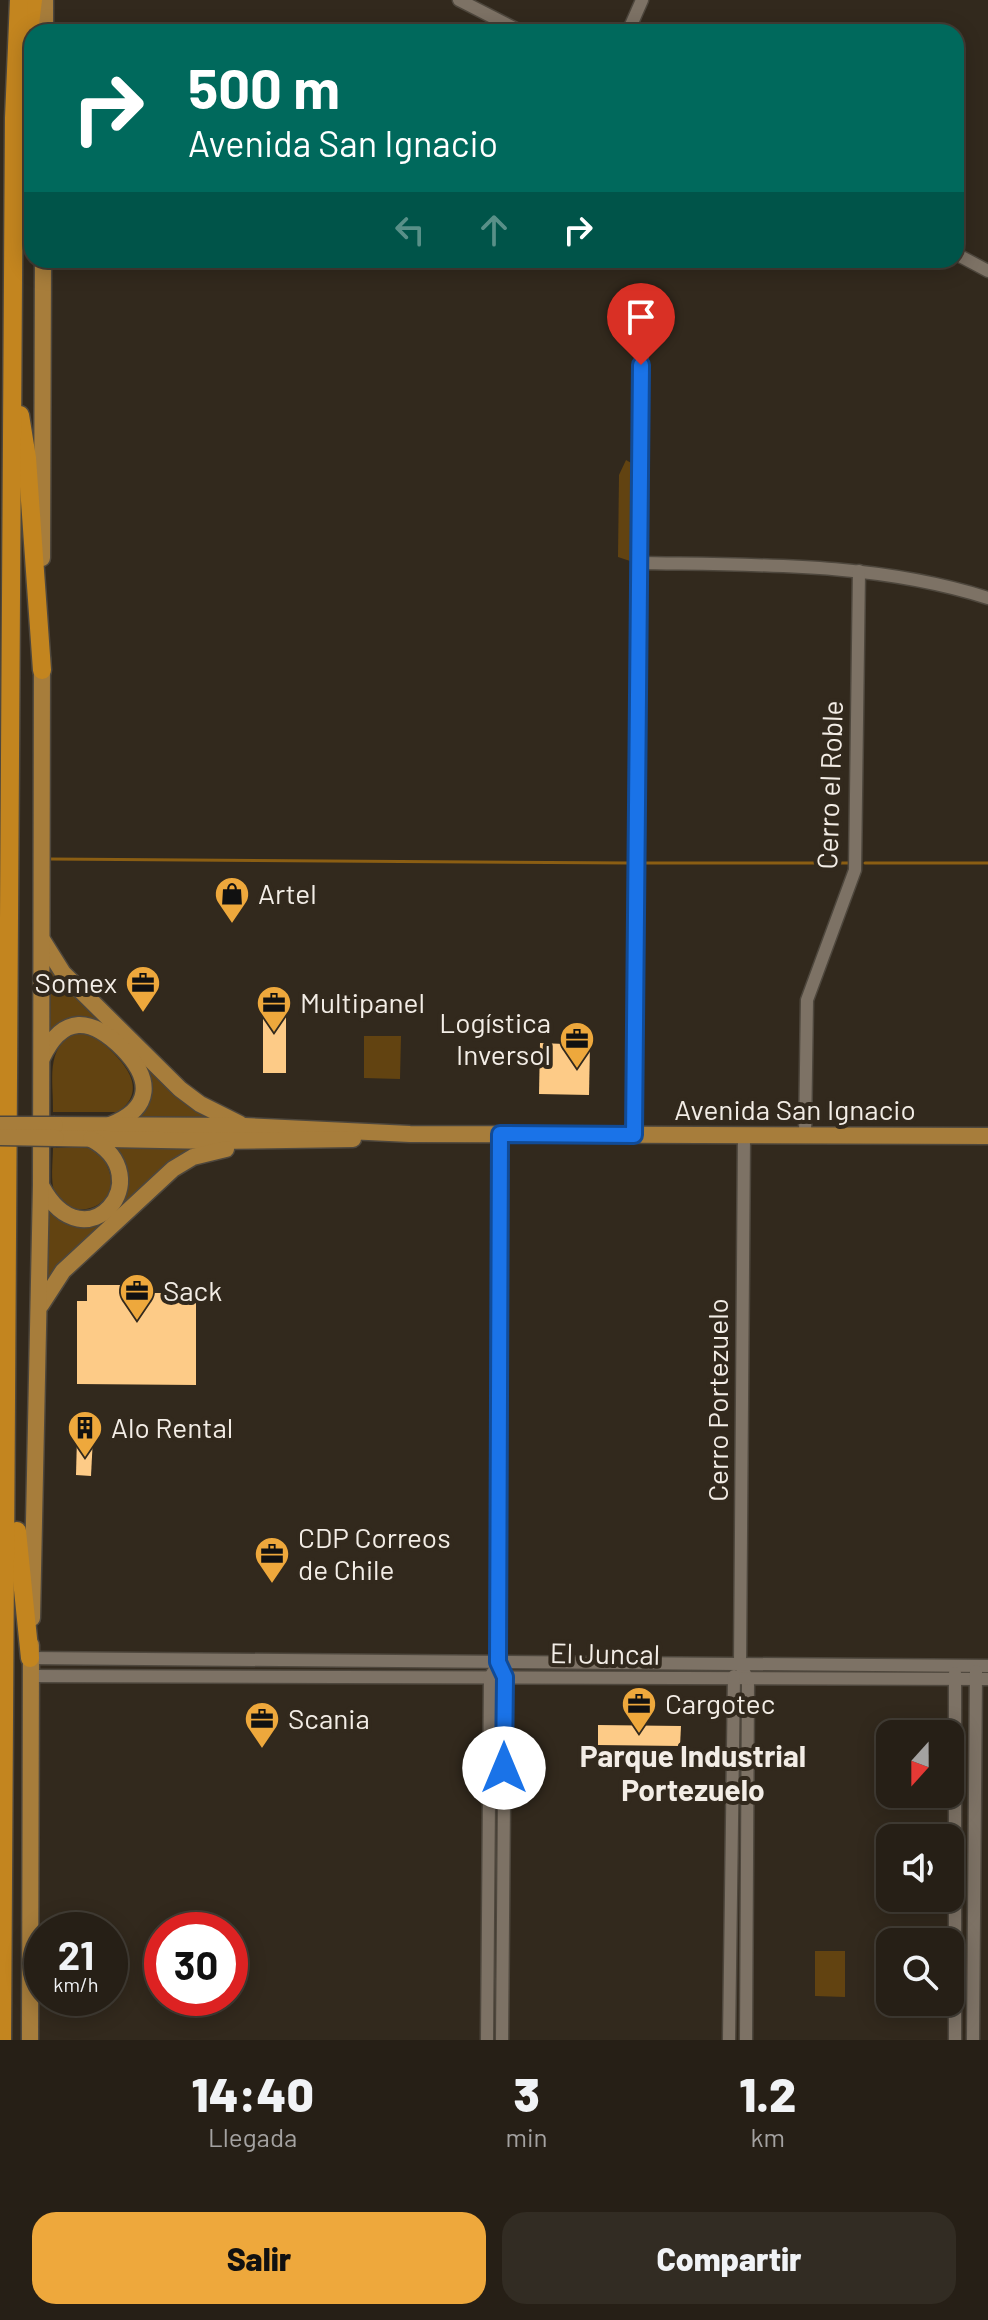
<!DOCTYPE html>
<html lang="es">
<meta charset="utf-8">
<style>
body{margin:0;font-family:Barlow,sans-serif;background:#322c23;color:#f1f3f6;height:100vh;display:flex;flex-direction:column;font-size:30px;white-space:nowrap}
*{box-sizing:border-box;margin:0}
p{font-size:26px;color:#a4a2a1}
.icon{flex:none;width:44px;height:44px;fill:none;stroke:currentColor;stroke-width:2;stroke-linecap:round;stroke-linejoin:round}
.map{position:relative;height:2040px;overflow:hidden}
.sheet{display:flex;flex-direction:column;background:#261f16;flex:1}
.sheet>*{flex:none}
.hud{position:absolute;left:24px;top:24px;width:940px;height:244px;border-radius:24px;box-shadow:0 4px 20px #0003,0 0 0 2px #423d35;background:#00695c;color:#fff;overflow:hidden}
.needle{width:52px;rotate:201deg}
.controls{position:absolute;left:876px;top:1720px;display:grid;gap:16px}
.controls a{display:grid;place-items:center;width:88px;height:88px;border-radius:16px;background:#261f16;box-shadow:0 4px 20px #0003,0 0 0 2px #423d35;font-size:40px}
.speed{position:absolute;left:24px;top:1912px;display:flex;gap:16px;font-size:40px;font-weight:700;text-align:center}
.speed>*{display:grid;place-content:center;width:104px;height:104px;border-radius:50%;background:#261f16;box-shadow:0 4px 20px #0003,0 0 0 2px #423d35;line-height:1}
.speed small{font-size:20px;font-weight:400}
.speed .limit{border:12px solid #d22;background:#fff;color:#111}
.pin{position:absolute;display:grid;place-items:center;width:68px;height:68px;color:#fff;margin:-82px -34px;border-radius:50% 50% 50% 0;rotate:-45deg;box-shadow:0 0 8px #0007}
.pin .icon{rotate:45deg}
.me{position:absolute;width:88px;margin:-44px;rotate:0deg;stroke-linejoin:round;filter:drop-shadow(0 0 6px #0008)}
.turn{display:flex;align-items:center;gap:28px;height:168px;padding:0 32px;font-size:36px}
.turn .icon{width:104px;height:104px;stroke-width:2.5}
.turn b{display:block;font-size:56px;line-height:68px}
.lanes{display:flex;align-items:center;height:76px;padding:0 32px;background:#0003;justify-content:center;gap:40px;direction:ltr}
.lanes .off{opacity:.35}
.eta{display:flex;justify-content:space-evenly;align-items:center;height:136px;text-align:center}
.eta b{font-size:48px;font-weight:800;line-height:56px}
.cta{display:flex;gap:16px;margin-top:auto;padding:16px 32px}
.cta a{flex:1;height:92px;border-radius:24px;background:#eea83c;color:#111;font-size:32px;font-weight:800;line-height:92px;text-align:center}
.cta a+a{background:#322c23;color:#f1f3f6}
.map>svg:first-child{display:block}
</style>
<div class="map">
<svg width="988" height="2040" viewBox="0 0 988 2040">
<rect width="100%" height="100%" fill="#32291d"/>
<g fill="#624311">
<polygon points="626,460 633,464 630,561 618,557 619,475"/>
<path d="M47,958L213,1119L136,1117C142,1105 153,1091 150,1077C147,1065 137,1056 129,1047C106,1025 78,1003 50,1031Z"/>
<path d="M76,1032L91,1033C115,1053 155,1086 118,1112H53C54,1081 44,1048 76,1032Z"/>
<polygon points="364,1036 401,1036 400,1079 364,1078"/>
<polygon points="110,1147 186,1148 190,1153 47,1285 44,1251 49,1208 60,1218 114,1212"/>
<path d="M53,1148C64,1148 80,1145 91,1148C101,1150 104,1157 107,1166C126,1205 72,1226 55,1193C50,1182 53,1161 53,1148Z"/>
<polygon points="815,1951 845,1951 845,1997 815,1996"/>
</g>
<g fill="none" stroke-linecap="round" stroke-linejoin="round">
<g stroke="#8b5e13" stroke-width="3">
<polyline points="50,859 629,863"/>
<polyline points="644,863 850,863"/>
<polyline points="865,863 988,863"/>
</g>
</g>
<g fill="#fdcb87">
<polygon points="263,990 286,991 286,1073 263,1073"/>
<polygon points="540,1043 590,1045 589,1095 539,1094"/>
<polygon points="87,1285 120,1285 120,1293 196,1293 196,1385 77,1384 77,1301 87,1301"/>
<polygon points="77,1437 93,1437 91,1476 76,1475"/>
<polygon points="598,1725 681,1726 680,1746 598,1745"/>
</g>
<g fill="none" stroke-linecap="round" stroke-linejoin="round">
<defs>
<g id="minor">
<polyline points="459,0 522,32"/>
<polyline points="628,32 642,0"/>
<polyline points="956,254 988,271"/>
<path d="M639,563C756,565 875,562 988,598"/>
<polyline points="500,1134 498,1662 505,1677 502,2040"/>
<polyline points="634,1135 642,310"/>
<polyline points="744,1136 740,1664 748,1680 746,2040"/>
<polyline points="805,1136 807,1000 855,870 859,571"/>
<polyline points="30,1658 988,1666"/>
<polyline points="30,1676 988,1679"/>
<polyline points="487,2040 490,1677 493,1672"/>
<polyline points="729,2040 734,1676"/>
<polyline points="955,2040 955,1673"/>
<polyline points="973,2040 976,1671"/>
</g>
<g id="major">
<polyline points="45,32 45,0"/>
<polyline points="42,558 43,260"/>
<polyline points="43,941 63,973 180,1089 200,1104 240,1124"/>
<path d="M42,1058C63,1014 91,1017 123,1049C152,1079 153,1108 110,1125"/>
<polyline points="55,1125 245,1126 410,1134 988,1136"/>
<polyline points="56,1138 213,1141 353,1139"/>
<path d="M42,1187C86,1267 162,1177 91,1139"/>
<polyline points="41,1305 63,1271 173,1169 193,1157 226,1149"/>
<polyline points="32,1618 41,1185 42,658"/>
<polyline points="30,2040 31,1645"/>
</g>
<g id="highway">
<polyline points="28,40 33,0"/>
<polyline points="20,415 27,458 42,670"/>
<polyline points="17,1531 30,1658"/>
<polyline points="2,2040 14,118 19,0"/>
</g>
</defs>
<use href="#minor" stroke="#4e473d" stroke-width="15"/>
<use href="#major" stroke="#4e473d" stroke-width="19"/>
<use href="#highway" stroke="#4e473d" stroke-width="21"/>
<use href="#minor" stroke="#7d7265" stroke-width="12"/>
<use href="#major" stroke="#a77d3b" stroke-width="16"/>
<use href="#highway" stroke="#c3851f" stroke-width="18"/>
<defs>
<g id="major-bridge">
<polyline points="0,1125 55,1125"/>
<polyline points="0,1137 56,1138"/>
</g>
</defs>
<use href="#major-bridge" stroke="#4e473d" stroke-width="19" stroke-linecap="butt"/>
<use href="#major-bridge" stroke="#a77d3b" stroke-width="16"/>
</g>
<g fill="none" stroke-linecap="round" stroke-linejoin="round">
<defs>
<polyline id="route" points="504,1768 505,1677 498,1662 500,1134 634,1135 641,365"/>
</defs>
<use href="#route" stroke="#114b97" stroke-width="20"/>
<use href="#route" stroke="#1a73e8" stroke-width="14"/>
</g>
<defs>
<symbol id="shop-pin" viewBox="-11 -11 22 30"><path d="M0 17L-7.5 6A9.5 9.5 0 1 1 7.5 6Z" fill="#eea83c" stroke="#32291d"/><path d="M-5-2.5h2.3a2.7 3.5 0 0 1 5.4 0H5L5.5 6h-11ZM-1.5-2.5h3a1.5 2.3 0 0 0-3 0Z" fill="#111"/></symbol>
<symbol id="office-pin" viewBox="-11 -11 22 30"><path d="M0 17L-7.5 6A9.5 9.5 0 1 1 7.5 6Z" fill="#eea83c" stroke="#32291d"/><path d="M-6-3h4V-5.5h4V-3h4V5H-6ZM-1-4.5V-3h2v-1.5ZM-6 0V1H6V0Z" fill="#111"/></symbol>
<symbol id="building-pin" viewBox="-11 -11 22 30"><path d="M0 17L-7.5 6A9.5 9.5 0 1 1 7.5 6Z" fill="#eea83c" stroke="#32291d"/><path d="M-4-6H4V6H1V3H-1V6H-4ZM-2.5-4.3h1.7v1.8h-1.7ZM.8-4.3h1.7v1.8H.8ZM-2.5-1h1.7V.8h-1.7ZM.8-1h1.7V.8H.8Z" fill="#111"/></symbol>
</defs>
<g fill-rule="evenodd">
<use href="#shop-pin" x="212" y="874" width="40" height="54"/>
<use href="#office-pin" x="123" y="963" width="40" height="54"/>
<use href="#office-pin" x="254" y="983" width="40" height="54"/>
<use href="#office-pin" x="557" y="1019" width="40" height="54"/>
<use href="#office-pin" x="117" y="1271" width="40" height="54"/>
<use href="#building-pin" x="65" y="1408" width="40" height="54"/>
<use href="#office-pin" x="252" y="1534" width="40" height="54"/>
<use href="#office-pin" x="619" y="1684" width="40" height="54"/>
<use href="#office-pin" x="242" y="1699" width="40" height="54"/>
</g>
<g text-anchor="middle" stroke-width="8" stroke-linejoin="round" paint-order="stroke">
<g font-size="28" fill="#f3ede6" stroke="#32291d">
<text transform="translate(830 785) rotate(-88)" y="10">Cerro el Roble</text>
<text x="795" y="1120">Avenida San Ignacio</text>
<text transform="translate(718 1400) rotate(-90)" y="10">Cerro Portezuelo</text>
<text transform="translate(605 1654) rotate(1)" y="10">El Juncal</text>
</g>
<g font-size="28" fill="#f3ede6" stroke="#32291d" text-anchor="start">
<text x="258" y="904">Artel</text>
<text x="117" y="993" text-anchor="end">Somex</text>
<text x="300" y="1013">Multipanel</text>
<text x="551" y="1033" text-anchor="end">Logística<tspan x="551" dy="32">Inversol</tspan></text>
<text x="163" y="1301">Sack</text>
<text x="111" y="1438">Alo Rental</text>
<text x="298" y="1548">CDP Correos<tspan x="298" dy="32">de Chile</tspan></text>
<text x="665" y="1714">Cargotec</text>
<text x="288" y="1729">Scania</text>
</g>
<g font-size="30" font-weight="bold" fill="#f3ede6" stroke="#32291d">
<text x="693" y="1767">Parque Industrial<tspan x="693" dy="34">Portezuelo</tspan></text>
</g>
</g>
</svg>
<div class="controls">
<a><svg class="needle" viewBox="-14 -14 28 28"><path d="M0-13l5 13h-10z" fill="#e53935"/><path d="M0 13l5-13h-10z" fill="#a4a2a1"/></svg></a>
<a><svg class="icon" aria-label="sound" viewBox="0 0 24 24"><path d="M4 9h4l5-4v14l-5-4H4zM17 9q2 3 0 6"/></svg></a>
<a><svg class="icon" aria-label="search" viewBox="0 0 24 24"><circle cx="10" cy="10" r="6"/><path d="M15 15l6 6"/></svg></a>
</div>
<div class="speed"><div>21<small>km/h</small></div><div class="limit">30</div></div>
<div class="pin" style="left:641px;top:365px;background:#d93025"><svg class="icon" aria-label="arrive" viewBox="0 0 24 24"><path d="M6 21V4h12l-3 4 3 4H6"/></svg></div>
<svg class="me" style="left:504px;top:1768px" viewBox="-20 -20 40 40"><circle r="19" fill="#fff"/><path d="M0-13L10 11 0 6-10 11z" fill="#1a73e8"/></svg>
<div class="hud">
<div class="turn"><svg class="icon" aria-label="right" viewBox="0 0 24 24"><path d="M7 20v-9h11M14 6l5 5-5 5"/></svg><div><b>500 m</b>Avenida San Ignacio</div></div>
<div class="lanes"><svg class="icon off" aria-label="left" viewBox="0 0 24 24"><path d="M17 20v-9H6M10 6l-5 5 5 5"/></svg><svg class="icon off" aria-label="ahead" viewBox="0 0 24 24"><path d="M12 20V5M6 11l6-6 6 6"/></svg><svg class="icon" aria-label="right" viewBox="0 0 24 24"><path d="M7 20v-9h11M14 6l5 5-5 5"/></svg></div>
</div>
</div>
<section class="sheet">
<div class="eta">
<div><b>14:40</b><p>Llegada</p></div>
<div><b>3</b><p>min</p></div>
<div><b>1.2</b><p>km</p></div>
</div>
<div class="cta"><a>Salir</a><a>Compartir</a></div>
</section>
